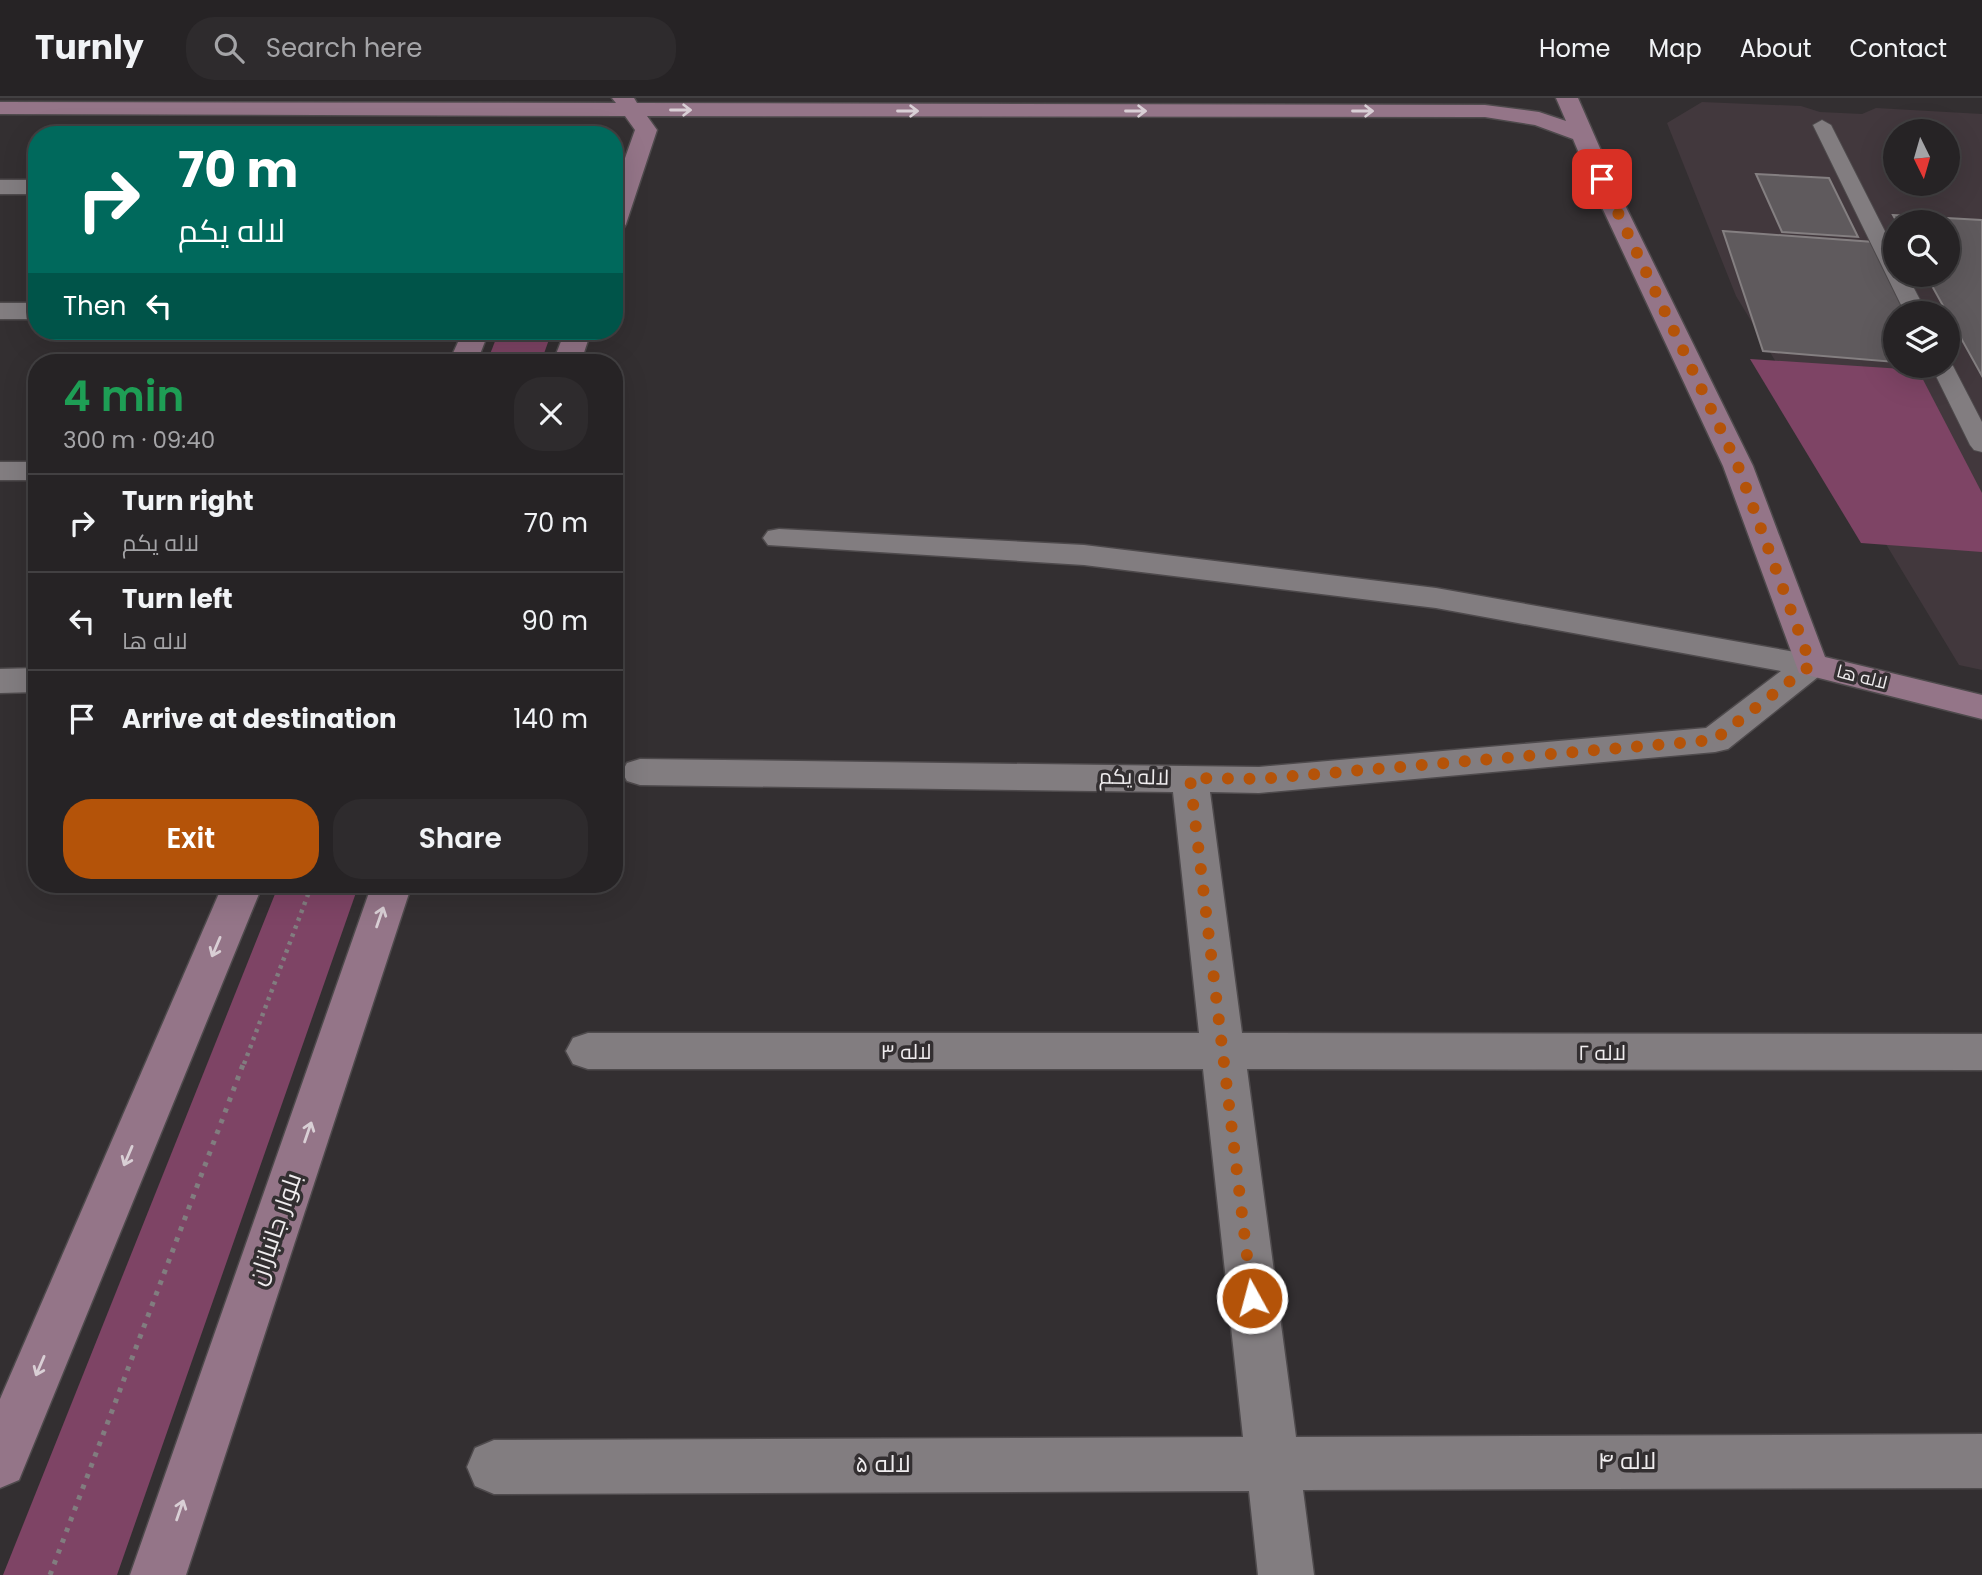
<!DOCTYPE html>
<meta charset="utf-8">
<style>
body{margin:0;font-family:Poppins,Cairo,sans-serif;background:#2e2b2d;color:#f1f3f6;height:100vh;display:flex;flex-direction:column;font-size:26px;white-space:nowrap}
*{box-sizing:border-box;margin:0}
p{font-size:23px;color:#a4a4a7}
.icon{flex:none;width:38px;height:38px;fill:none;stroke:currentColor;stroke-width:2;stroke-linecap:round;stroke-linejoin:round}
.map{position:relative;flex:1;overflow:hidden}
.panel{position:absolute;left:28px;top:256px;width:595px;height:539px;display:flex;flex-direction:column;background:#262325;border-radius:28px;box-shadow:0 7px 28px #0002,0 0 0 2px #424042}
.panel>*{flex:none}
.top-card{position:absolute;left:28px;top:28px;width:595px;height:214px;border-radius:28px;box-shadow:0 7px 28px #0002,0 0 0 2px #424042;background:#00695c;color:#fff;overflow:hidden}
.needle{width:46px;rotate:175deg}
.buttons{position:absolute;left:1883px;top:21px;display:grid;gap:14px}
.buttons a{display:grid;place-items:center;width:77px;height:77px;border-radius:50%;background:#262325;box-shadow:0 7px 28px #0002,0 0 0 2px #424042;font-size:35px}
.pin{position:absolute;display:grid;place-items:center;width:60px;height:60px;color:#fff;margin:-30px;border-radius:14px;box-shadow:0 4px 10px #0006}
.me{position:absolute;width:77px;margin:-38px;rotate:353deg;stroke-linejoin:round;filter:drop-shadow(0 0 5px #0008)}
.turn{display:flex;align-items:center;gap:24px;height:147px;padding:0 35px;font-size:32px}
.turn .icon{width:91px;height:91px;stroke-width:2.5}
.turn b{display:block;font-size:49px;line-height:60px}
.then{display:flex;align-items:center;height:66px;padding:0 35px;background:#0003;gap:14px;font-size:26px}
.round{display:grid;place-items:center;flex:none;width:74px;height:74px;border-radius:28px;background:#2e2b2d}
.summary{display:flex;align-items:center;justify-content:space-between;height:119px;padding:0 35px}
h1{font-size:42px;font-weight:600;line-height:52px;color:#1e9e55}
.cta{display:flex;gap:14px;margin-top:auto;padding:14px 35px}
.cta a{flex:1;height:80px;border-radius:28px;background:#b45309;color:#fff;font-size:28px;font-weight:600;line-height:80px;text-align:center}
.cta a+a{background:#2e2b2d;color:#f1f3f6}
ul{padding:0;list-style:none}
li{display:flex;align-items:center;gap:21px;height:98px;padding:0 35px;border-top:2px solid #424042}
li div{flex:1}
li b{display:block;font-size:26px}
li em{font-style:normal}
header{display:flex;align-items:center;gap:42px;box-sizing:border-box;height:98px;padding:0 35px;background:#262325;border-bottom:2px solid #424042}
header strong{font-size:33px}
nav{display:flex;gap:38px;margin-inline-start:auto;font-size:24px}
.search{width:490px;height:63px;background:#2e2b2d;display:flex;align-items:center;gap:18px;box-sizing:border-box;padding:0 24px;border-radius:28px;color:#a4a4a7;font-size:26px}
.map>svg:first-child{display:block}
</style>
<header>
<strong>Turnly</strong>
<div class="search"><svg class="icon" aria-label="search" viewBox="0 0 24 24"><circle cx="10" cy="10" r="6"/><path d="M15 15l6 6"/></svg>Search here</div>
<nav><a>Home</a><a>Map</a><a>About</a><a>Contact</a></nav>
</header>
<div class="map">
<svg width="1982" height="1477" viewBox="0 0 1982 1477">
<rect width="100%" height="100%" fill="#332f31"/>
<path fill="#42383d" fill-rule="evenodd" d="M1702,4L1801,8L1820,14L1862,16L1876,10L1982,16V572L1959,567L1736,198L1667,25ZM1895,33H1948V86H1895ZM1895,124H1948V177H1895ZM1895,215H1948V268H1895Z"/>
<g fill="#7e4465">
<polygon points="499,233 552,233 541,264 487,264"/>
<polygon points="1750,261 1918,272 1982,395 1982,454 1861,445"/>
<polygon points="279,786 359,786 117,1477 3,1477"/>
</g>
<g fill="#5f5a5d" stroke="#847f81" stroke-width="2">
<polygon points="1756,76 1829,80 1858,139 1782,134"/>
<polygon points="1893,117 1982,122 1982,278 1926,177 1948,177 1948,124 1897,124"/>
<polygon points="1723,133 1874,144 1907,215 1895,215 1895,264 1763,253"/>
</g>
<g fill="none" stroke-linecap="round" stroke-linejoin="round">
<defs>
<g id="lane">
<polygon points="1822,22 1831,27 1895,153 1895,177 1907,177 1927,215 1905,215 1813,27"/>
<polygon points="1948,263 1953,268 1982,324 1982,354 1974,352 1970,347 1931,268 1948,268"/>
</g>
<g id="street">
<rect x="0" y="82" width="37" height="14"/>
<rect x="0" y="205" width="37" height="16"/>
<rect x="0" y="364" width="37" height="18"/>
<polygon points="779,431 1084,447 1436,490 1823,559 1828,567 1823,575 1728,651 1715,654 1259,695 1210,694 1242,935 1982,936 1982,972 1247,971 1296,1339 1982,1336 1982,1390 1303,1392 1314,1477 1258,1477 1249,1393 494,1396 475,1388 467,1369 475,1350 494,1342 1243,1339 1203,971 588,971 573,966 566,953 573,940 588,935 1199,935 1173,694 640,687 627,683 622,674 627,665 640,661 1259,669 1706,630 1781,573 1436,510 1084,467 768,447 763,440 768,433"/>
<polygon points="37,570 37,594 0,595 0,571"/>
</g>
<g id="secondary">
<polygon points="612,0 634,0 637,5 1485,7 1539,14 1566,23 1556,0 1578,0 1623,103 1753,368 1825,559 1982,597 1982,621 1799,575 1723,368 1599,103 1573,41 1535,27 1485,19 647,18 657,32 626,126 623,131 614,133 614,91 635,32 625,18 0,16 0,4 616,5"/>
<polygon points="463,233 489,233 477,264 449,264"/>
<polygon points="565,233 591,233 581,264 553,264"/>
<polygon points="223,786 263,786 19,1382 0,1390 0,1301"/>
<polygon points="372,786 412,786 186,1477 130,1477"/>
</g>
</defs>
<use href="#lane" stroke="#4e4a4c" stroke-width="2"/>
<use href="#street" stroke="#4e4a4c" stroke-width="3"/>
<use href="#secondary" stroke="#4e4a4c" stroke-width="3"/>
<polyline stroke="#817d7f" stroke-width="4.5" stroke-dasharray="3.5 5" stroke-linecap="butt" points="244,966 312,786"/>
<polyline stroke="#817d7f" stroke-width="5" stroke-dasharray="4.5 7" stroke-linecap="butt" points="50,1477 244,964"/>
<use href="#lane" fill="#827d80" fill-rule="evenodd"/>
<use href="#street" fill="#827d80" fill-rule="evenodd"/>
<use href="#secondary" fill="#947588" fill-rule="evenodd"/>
</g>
<defs><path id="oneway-shaft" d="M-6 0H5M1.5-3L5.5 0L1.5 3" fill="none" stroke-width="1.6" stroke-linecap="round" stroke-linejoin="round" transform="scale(1.75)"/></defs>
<g stroke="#d9cfd5">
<use href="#oneway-shaft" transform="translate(681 12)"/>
<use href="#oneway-shaft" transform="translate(908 13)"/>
<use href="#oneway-shaft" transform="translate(1136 13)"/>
<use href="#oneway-shaft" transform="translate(1363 13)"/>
<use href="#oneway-shaft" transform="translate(380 819) rotate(-71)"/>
<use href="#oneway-shaft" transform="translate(216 849) rotate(113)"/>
<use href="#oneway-shaft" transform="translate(308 1034) rotate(-71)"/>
<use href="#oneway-shaft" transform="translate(128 1058) rotate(113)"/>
<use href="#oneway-shaft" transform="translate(40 1268) rotate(113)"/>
<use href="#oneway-shaft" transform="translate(180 1412) rotate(-71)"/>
</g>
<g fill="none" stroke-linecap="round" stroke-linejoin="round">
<polyline stroke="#b45309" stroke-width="12" stroke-dasharray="0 21.6" points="1252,1200 1190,680 1259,681 1714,642 1811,567 1738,368 1602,81"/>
</g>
<g text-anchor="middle" stroke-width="7" stroke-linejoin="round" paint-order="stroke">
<g font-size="18" fill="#f0edef" stroke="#332f31">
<text transform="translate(1862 579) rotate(14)" y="6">لاله ها</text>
</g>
<g font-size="21" fill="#f0edef" stroke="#332f31">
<text transform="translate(1134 679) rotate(1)" y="7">لاله یکم</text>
<text x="906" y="961">لاله ۳</text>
<text x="1602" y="962">لاله ۲</text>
</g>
<g font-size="24" fill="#f0edef" stroke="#332f31">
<text transform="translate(275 1131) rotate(-71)" y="8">بلوار جانبازان</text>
<text x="1627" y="1371">لاله ۴</text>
<text x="883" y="1374">لاله ۵</text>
</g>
</g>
</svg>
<div class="buttons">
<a><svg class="needle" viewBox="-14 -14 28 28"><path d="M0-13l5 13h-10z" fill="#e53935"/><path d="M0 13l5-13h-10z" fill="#a4a4a7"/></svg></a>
<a><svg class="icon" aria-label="search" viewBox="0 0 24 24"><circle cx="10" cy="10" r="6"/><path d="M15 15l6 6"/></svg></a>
<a><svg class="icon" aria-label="layers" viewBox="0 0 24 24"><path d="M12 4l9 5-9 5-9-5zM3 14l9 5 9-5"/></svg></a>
</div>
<div class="pin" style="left:1602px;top:81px;background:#d93025"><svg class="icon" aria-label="arrive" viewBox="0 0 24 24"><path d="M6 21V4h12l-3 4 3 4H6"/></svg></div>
<svg class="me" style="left:1252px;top:1200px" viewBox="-20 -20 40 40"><circle r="17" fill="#b45309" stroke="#fff" stroke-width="3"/><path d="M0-11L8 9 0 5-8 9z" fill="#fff"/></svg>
<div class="top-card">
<div class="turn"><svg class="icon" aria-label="right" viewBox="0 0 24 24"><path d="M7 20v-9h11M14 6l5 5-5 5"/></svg><div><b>70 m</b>لاله یکم</div></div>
<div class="then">Then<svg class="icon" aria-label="left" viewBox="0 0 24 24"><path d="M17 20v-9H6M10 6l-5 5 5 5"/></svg></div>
</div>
<section class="panel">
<div class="summary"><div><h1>4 min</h1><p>300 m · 09:40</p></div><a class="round"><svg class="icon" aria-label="close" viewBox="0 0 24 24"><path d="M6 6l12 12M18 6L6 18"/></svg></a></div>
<ul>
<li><svg class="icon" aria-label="right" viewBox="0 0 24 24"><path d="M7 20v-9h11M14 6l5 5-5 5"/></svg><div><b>Turn right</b><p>لاله یکم</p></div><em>70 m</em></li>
<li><svg class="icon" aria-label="left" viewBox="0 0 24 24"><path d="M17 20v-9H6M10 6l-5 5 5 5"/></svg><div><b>Turn left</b><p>لاله ها</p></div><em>90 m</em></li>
<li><svg class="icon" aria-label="arrive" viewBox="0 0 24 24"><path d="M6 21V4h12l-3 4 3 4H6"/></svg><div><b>Arrive at destination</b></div><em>140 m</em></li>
</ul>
<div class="cta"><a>Exit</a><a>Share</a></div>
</section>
</div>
